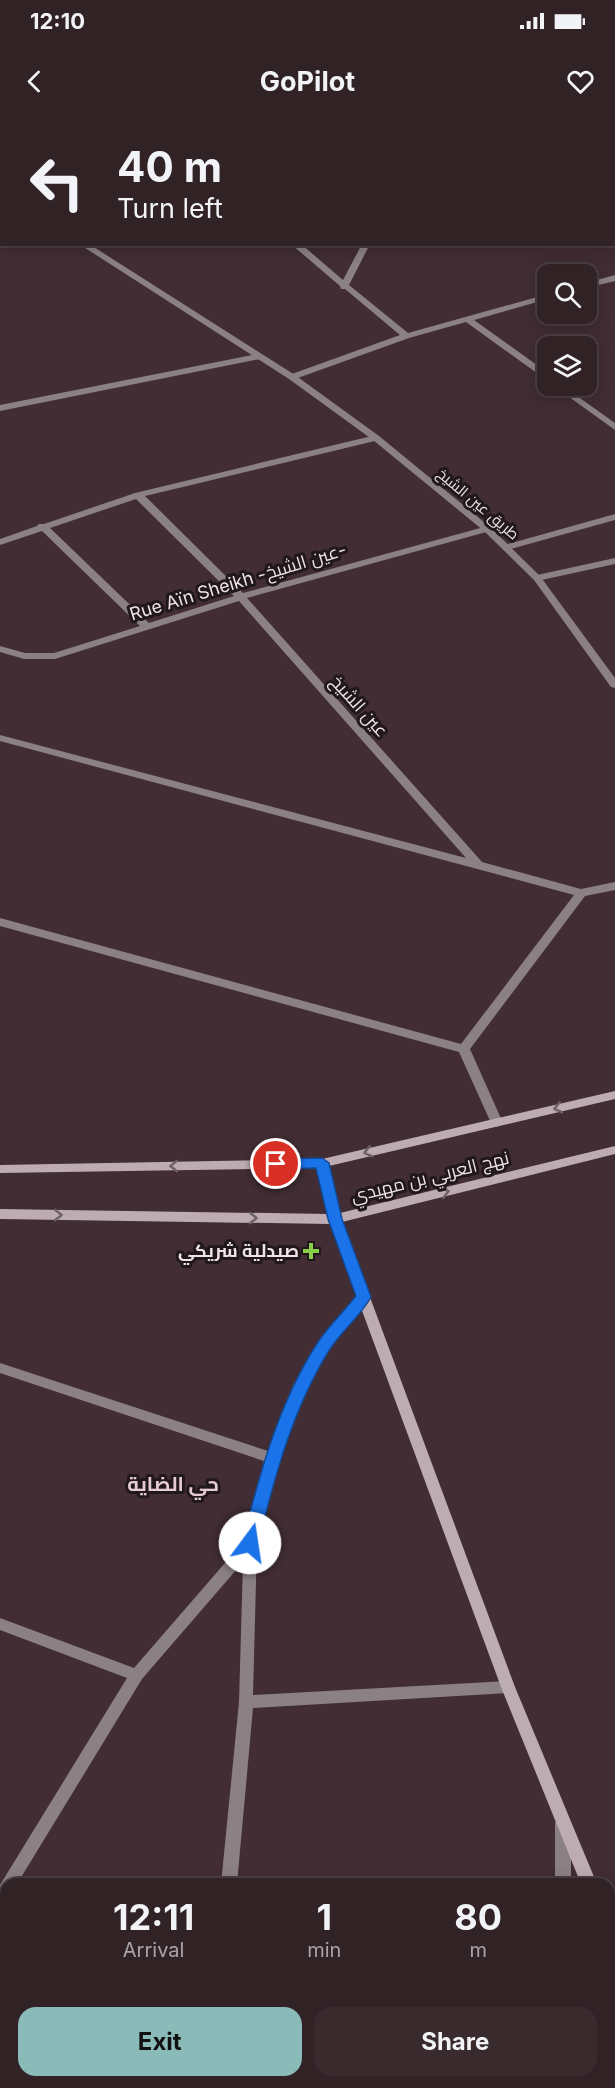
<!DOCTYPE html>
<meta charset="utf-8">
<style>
body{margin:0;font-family:Inter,Cairo,sans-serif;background:#392a2e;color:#f1f3f6;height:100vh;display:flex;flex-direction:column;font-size:22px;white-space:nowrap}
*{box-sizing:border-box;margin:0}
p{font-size:20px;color:#a8a4a7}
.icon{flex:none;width:33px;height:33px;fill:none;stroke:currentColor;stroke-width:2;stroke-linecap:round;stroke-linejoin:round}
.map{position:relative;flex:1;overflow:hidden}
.drawer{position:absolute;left:0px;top:1758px;width:615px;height:210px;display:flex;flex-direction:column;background:#312226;border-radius:18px 18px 0 0;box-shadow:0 3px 15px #0003,0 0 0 2px #4c3f43}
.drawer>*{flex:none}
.hud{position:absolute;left:0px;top:0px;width:615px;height:126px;box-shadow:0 3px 15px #0003,0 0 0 2px #4c3f43;background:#312226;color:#f1f3f6;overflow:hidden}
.fabs{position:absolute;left:537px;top:144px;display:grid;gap:12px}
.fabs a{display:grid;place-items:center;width:60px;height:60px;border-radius:12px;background:#312226;box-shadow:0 3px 15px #0003,0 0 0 2px #4c3f43;font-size:30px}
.pin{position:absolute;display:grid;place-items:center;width:51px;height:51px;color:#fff;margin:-26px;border:3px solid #fff;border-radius:50%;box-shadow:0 2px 6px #0007}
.me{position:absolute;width:66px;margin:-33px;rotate:14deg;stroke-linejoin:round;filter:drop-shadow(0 0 4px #0008)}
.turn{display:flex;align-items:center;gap:21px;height:126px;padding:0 18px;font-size:27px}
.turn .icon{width:78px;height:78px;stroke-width:2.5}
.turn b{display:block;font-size:42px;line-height:51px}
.eta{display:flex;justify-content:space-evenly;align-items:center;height:102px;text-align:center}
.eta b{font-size:36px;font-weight:700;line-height:42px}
.button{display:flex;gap:12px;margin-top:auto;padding:12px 18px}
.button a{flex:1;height:69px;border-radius:18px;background:#8bbbb9;color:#111;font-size:24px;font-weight:700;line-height:69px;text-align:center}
.button a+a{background:#392a2e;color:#f1f3f6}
.status{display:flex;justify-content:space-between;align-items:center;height:42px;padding:0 30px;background:#312226;direction:ltr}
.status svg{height:16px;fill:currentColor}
header{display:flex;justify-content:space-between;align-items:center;height:78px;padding:0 18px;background:#312226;font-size:27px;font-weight:700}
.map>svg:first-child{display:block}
</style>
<div class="status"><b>12:10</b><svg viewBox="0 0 49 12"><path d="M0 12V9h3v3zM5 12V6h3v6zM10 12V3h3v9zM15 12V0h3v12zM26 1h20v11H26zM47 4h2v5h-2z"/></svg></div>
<header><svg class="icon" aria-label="back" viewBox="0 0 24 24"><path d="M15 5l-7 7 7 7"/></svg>GoPilot<svg class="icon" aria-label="heart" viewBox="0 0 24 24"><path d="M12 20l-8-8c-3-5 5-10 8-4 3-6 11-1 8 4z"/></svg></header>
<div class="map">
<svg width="615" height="1968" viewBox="0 0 615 1968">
<rect width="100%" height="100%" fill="#412d33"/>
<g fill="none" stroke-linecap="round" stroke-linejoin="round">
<g fill="#8b8083" fill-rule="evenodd">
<polygon points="109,0 117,0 118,2 110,2"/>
<polygon points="283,0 291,0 292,2 284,2"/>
<polygon points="312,0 324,0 311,2"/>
<polygon points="582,0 594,0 580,2"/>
<polygon points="602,0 610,0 611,2 603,2"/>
<rect x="614" y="69" width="1" height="4"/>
<polygon points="0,88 2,88 0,93"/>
<polygon points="291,124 301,124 343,160 362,124 370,124 349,165 408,213 548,174 548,179 474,200 548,253 548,261 466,202 409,218 295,259 289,259 289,255 400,215 345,169 341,169 340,166"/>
<polygon points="615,155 615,161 586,168 586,163"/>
<polygon points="257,234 261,237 260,239 0,291 0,285"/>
<polygon points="554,266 563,266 615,303 615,310"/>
<path d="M376,315L381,318L379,320L145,376L243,473L484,407H490L492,409L490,411L247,478L482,742L581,769L615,762V770L585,776L470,929L503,1003L497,1007L491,1003L459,932L0,806V798L461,924L574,775L0,621V615L466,738L239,481L55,539H24L0,532V526L25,533H54L140,506L42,411L0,425V419L37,406L39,404H44L135,373ZM136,379L234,476L149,503L50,408Z"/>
<polygon points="615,394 615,400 507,430 502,427 504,425"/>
<polygon points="615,438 615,444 537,461 532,458 537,455"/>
<polygon points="364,1172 369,1174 370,1177 369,1180 329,1229 304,1270 279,1338 257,1423 253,1575 508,1561 513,1563 515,1567 513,1571 508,1573 253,1588 237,1764 221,1764 239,1582 243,1442 142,1559 17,1764 6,1764 6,1783 0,1786 0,1765 127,1558 0,1510 0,1498 134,1548 244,1421 264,1341 0,1253 0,1243 268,1331 293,1265 319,1221 359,1174"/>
<polygon points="563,1696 568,1698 571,1703 571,1764 555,1764 555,1703 558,1698"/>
<rect x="203" y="1962" width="16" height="6"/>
<rect x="552" y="1962" width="16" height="6"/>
</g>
<g fill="#8b8083" fill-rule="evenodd">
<rect x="0" y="66" width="2" height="5"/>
<polygon points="79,124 89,124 295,255 379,316 490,407 540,456 615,558 615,568 611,567 534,460 484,411 373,320 289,259"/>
</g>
<g fill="#bdacb1" fill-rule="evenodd">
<polygon points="615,971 615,979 329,1046 340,1093 615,1026 615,1034 342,1102 515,1567 597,1764 581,1764 501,1567 330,1104 0,1099 0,1089 328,1094 317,1048 0,1053 0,1045 322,1039"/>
<polygon points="609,1809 615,1812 615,1838 609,1835"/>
</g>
</g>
<defs><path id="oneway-chevron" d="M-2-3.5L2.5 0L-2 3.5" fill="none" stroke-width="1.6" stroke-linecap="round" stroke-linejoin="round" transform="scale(1.5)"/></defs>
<g stroke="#6f6266">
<use href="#oneway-chevron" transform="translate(558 988) rotate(167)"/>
<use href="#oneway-chevron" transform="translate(368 1032) rotate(167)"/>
<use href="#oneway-chevron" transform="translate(174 1046) rotate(179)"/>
<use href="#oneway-chevron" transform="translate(445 1072) rotate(-14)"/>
<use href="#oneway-chevron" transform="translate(58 1095) rotate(1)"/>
<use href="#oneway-chevron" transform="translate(253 1098) rotate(1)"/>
</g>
<path fill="#1a73e8" stroke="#114b97" stroke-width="1.5" d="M322,1038L329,1043L342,1099L371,1177C360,1197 340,1212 328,1232C292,1291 275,1356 258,1423L250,1429L242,1423C260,1353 278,1284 318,1222C329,1206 344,1191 356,1176L328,1099L316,1048L276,1049L269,1044L276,1039Z"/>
<path fill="#89ce48" stroke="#21181b" stroke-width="2" d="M308 1122h6v6h6v6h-6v6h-6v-6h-6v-6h6z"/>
<g text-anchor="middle" stroke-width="6" stroke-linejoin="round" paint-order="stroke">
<g font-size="15" fill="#f0e3e6" stroke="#21181b">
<text transform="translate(478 384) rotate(40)" y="5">طريق عين الشيخ</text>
</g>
<g font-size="18" fill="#f0e3e6" stroke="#21181b">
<text transform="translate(238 462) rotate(-17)" y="6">Rue Aïn Sheikh -عين الشيخ-</text>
<text transform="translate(359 586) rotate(48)" y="6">عين الشيخ</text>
<text transform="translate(430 1057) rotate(-14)" y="6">نهج العربي بن مهيدي</text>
</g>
<g font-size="18" font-weight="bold" fill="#f0e3e6" stroke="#21181b" text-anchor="end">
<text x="299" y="1137">صيدلية شريكي</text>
</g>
<g font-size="20" font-weight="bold" fill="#e6cbd3" stroke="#21181b">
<text x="173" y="1371">حي الضاية</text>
</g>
</g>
</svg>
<div class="fabs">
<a><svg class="icon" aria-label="search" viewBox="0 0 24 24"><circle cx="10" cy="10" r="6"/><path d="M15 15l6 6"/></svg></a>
<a><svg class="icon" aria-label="layers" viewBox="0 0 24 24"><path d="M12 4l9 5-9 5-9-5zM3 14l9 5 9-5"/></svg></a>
</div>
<div class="pin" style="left:276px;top:1044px;background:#d93025"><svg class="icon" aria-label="arrive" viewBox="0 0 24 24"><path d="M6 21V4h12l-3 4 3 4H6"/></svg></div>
<svg class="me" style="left:250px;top:1423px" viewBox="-20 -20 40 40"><circle r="19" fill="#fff"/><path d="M0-13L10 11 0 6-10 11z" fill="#1a73e8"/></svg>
<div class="hud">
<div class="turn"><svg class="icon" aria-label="left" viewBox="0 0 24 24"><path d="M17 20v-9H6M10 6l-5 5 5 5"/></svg><div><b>40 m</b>Turn left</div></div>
</div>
<section class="drawer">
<div class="eta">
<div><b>12:11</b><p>Arrival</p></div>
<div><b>1</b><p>min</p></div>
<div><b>80</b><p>m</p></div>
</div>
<div class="button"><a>Exit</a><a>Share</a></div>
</section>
</div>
